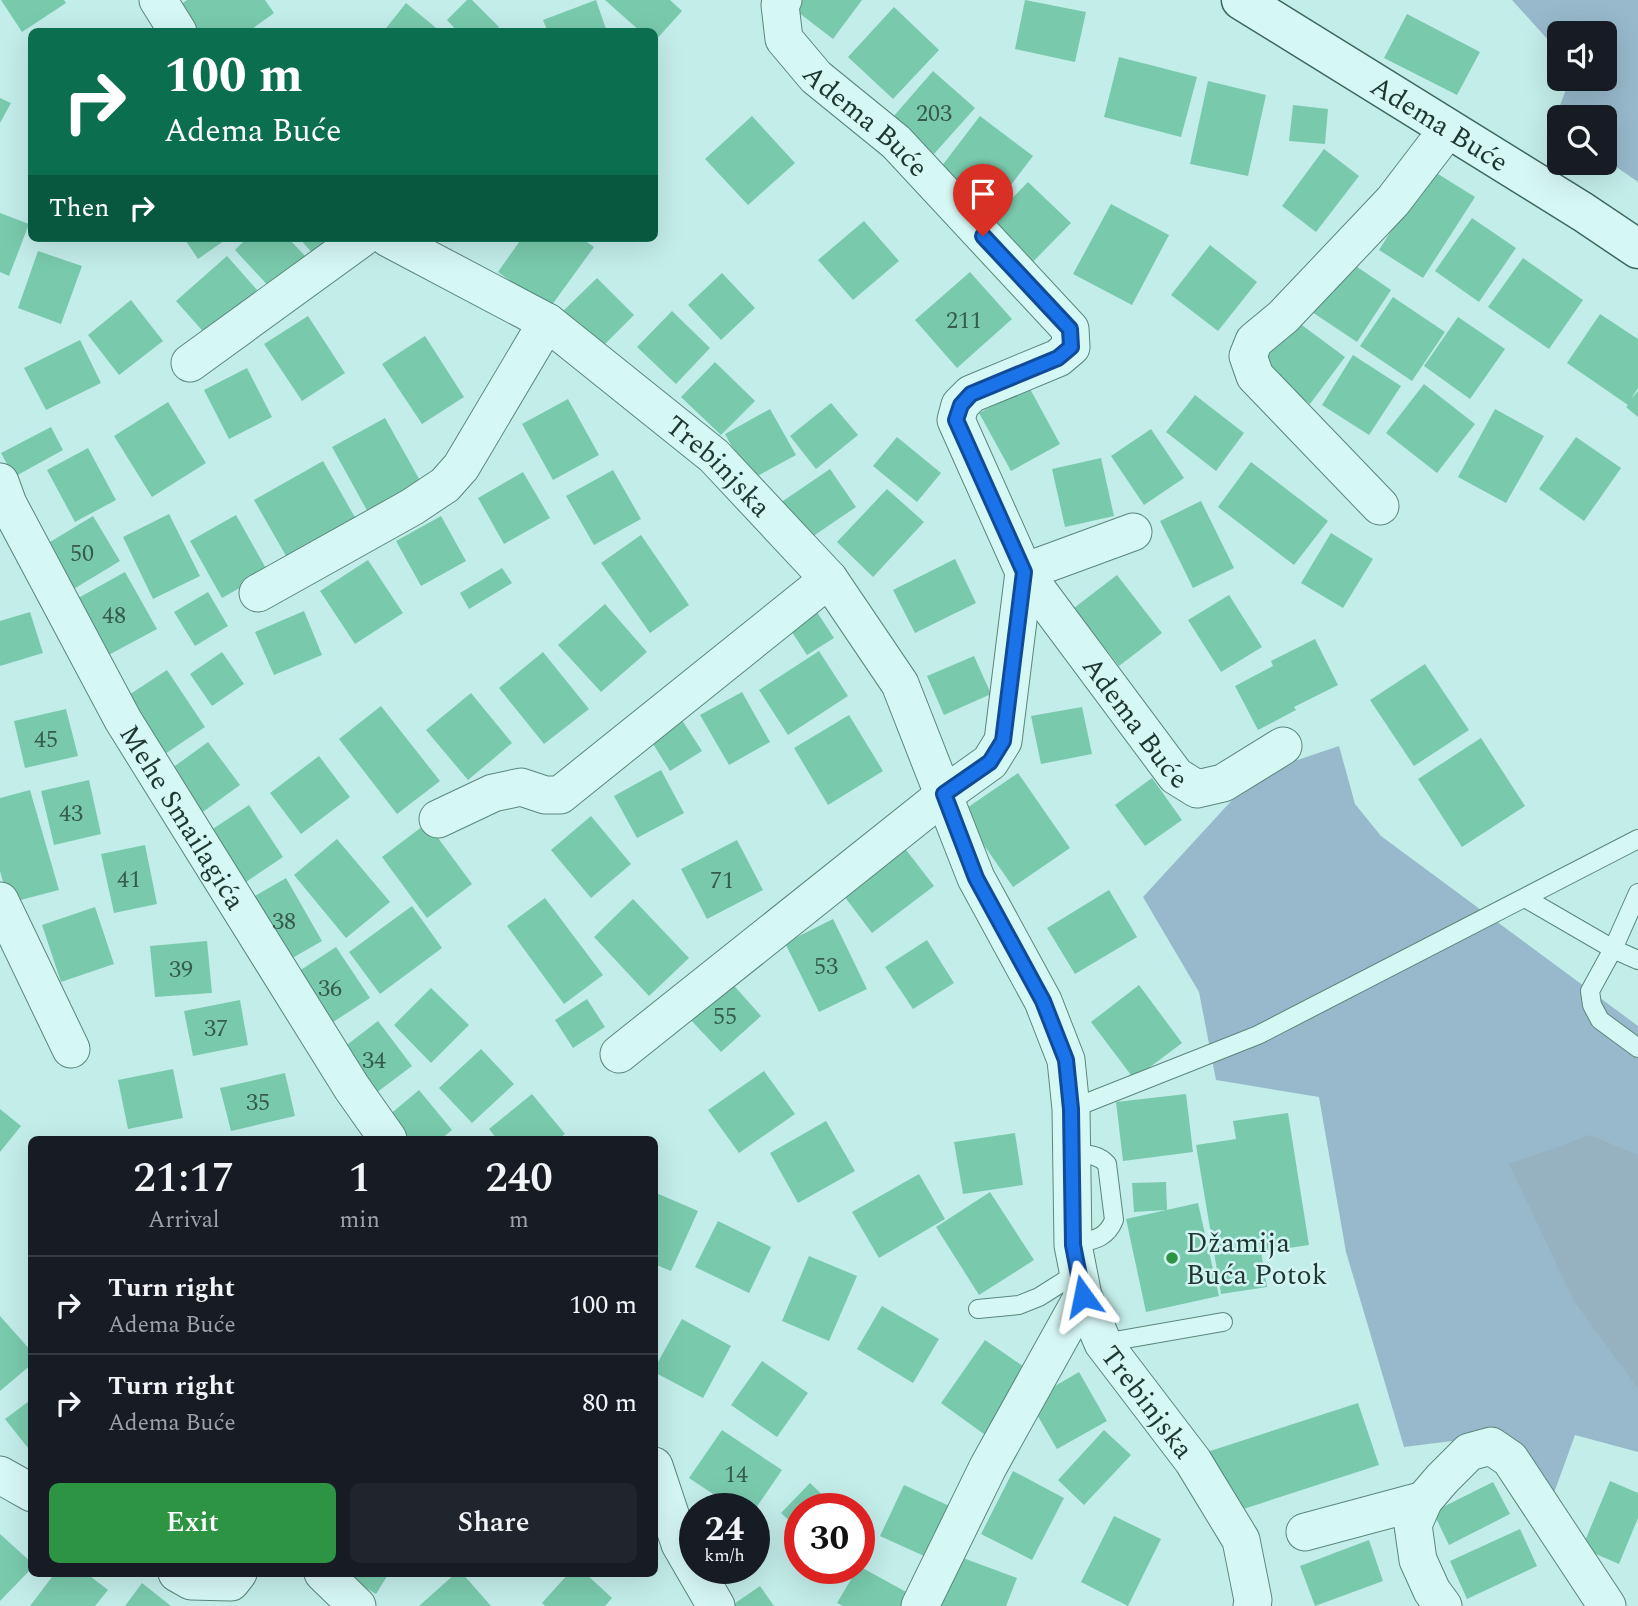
<!DOCTYPE html>
<meta charset="utf-8">
<style>
body{margin:0;font-family:Spectral,serif;background:#20242c;color:#f1f3f6;height:100vh;display:flex;flex-direction:column;font-size:26px;white-space:nowrap}
*{box-sizing:border-box;margin:0}
p{font-size:23px;color:#9ea1a6}
.icon{flex:none;width:38px;height:38px;fill:none;stroke:currentColor;stroke-width:2;stroke-linecap:round;stroke-linejoin:round}
.map{position:relative;flex:1;overflow:hidden}
.details{position:absolute;left:28px;top:1136px;width:630px;height:441px;display:flex;flex-direction:column;background:#171b24;border-radius:10px;box-shadow:0 7px 28px #0002}
.details>*{flex:none}
.top-card{position:absolute;left:28px;top:28px;width:630px;height:214px;border-radius:10px;box-shadow:0 7px 28px #0002;background:#0b6e4f;color:#fff;overflow:hidden}
.tools{position:absolute;left:1547px;top:21px;display:grid;gap:14px}
.tools a{display:grid;place-items:center;width:70px;height:70px;border-radius:10px;background:#171b24;box-shadow:0 7px 28px #0002;font-size:35px}
.speed{position:absolute;left:679px;top:1493px;display:flex;gap:14px;font-size:35px;font-weight:700;text-align:center}
.speed>*{display:grid;place-content:center;width:91px;height:91px;border-radius:50%;background:#171b24;box-shadow:0 7px 28px #0002;line-height:1}
.speed small{font-size:18px;font-weight:400}
.speed .limit{border:10px solid #d22;background:#fff;color:#111}
.pin{position:absolute;display:grid;place-items:center;width:60px;height:60px;color:#fff;margin:-72px -30px;border-radius:50% 50% 50% 0;rotate:-45deg;box-shadow:0 0 7px #0007}
.pin .icon{rotate:45deg}
.me{position:absolute;width:77px;margin:-38px;rotate:348deg;stroke-linejoin:round;filter:drop-shadow(0 0 5px #0008)}
.turn{display:flex;align-items:center;gap:24px;height:147px;padding:0 21px;font-size:32px}
.turn .icon{width:91px;height:91px;stroke-width:2.5}
.turn b{display:block;font-size:49px;line-height:60px}
.then{display:flex;align-items:center;height:66px;padding:0 21px;background:#0003;gap:14px;font-size:26px}
.eta{display:flex;justify-content:space-evenly;align-items:center;height:119px;text-align:center}
.eta b{font-size:42px;font-weight:600;line-height:49px}
.cta{display:flex;gap:14px;margin-top:auto;padding:14px 21px}
.cta a{flex:1;height:80px;border-radius:10px;background:#2c9442;color:#fff;font-size:28px;font-weight:600;line-height:80px;text-align:center}
.cta a+a{background:#20242c;color:#f1f3f6}
ul{padding:0;list-style:none}
li{display:flex;align-items:center;gap:21px;height:98px;padding:0 21px;border-top:2px solid #363941}
li div{flex:1}
li b{display:block;font-size:26px}
li em{font-style:normal}
.map>svg:first-child{display:block}
</style>
<div class="map">
<svg width="1638" height="1606" viewBox="0 0 1638 1606">
<rect width="100%" height="100%" fill="#c3ede9"/>
<g fill="#97b9cb">
<polygon points="1512,0 1638,0 1638,182 1605,159 1605,117 1559,117 1559,128 1553,124 1570,79 1605,79 1605,33 1559,33 1559,52"/>
<polygon points="1339,746 1355,804 1381,836 1638,1026 1638,1452 1575,1435 1546,1515 1493,1436 1404,1447 1346,1252 1319,1097 1216,1080 1199,992 1143,897 1256,774"/>
</g>
<polygon fill="#96b2c0" points="1590,1135 1638,1155 1638,1389 1574,1301 1509,1164"/>
<g fill="#79caad">
<polygon points="1,0 64,0 66,3 22,32"/>
<polygon points="187,0 265,0 274,13 248,32 199,32 180,5"/>
<polygon points="467,0 472,0 499,27 495,32 458,32 447,20"/>
<polygon points="596,0 607,32 548,32 543,20"/>
<polygon points="605,0 670,0 682,11 654,42 654,32 641,32"/>
<polygon points="795,0 862,0 833,39 790,6"/>
<polygon points="1025,0 1086,12 1075,62 1015,49"/>
<polygon points="406,3 441,32 383,32"/>
<polygon points="894,7 939,50 893,99 848,57"/>
<polygon points="1407,14 1480,52 1457,95 1384,58"/>
<polygon points="1119,57 1197,77 1181,137 1104,117"/>
<polygon points="933,71 975,108 934,154 893,117"/>
<polygon points="1208,81 1266,95 1248,176 1190,164"/>
<polygon points="0,98 11,103 0,123"/>
<polygon points="1293,105 1328,109 1325,144 1289,141"/>
<polygon points="752,116 795,163 748,205 705,159"/>
<polygon points="980,116 1033,156 991,211 938,171"/>
<polygon points="1324,149 1359,176 1316,232 1282,206"/>
<polygon points="1430,169 1475,197 1423,278 1379,250"/>
<polygon points="1028,182 1071,223 1023,272 981,230"/>
<polygon points="1111,204 1169,235 1132,305 1073,274"/>
<polygon points="0,213 29,224 9,276 0,272"/>
<polygon points="1472,218 1516,248 1479,302 1435,271"/>
<polygon points="864,221 899,261 853,300 818,260"/>
<polygon points="184,238 228,238 198,259"/>
<polygon points="247,238 288,238 308,259 273,291 235,250"/>
<polygon points="299,238 335,238 315,256"/>
<polygon points="522,238 581,238 594,247 549,309 498,272"/>
<polygon points="1210,245 1257,282 1218,331 1171,295"/>
<polygon points="38,251 82,266 61,324 18,308"/>
<polygon points="227,256 259,292 208,337 176,301"/>
<polygon points="1344,258 1391,290 1357,342 1309,310"/>
<polygon points="1523,258 1583,300 1549,349 1488,307"/>
<polygon points="970,272 1012,319 957,368 915,320"/>
<polygon points="722,273 755,308 721,340 688,305"/>
<polygon points="597,278 634,315 598,351 560,314"/>
<polygon points="1393,297 1445,332 1412,381 1360,346"/>
<polygon points="131,300 163,341 119,375 88,335"/>
<polygon points="672,311 710,348 676,384 637,347"/>
<polygon points="1600,314 1638,339 1638,388 1631,399 1638,391 1638,417 1626,407 1628,405 1567,363"/>
<polygon points="308,316 345,373 302,401 264,344"/>
<polygon points="1458,317 1505,349 1470,399 1424,366"/>
<polygon points="1295,320 1345,357 1310,404 1260,367"/>
<polygon points="425,336 464,397 422,424 382,364"/>
<polygon points="80,340 101,383 46,410 24,368"/>
<polygon points="1353,355 1401,386 1369,435 1322,405"/>
<polygon points="715,362 755,401 721,435 681,397"/>
<polygon points="247,368 272,417 229,439 204,390"/>
<polygon points="1424,384 1475,424 1437,473 1386,433"/>
<polygon points="1029,387 1060,444 1011,471 979,413"/>
<polygon points="1195,395 1244,433 1216,471 1166,432"/>
<polygon points="568,399 599,455 553,480 522,424"/>
<polygon points="168,402 206,463 152,497 114,436"/>
<polygon points="831,403 858,435 816,469 790,436"/>
<polygon points="770,409 796,455 750,480 725,434"/>
<polygon points="1495,409 1544,436 1506,503 1458,477"/>
<polygon points="385,418 422,484 369,514 332,447"/>
<polygon points="51,427 63,450 14,477 1,453"/>
<polygon points="1151,429 1184,478 1144,505 1111,456"/>
<polygon points="897,437 941,473 917,502 873,466"/>
<polygon points="1576,437 1621,468 1584,521 1539,489"/>
<polygon points="88,448 116,500 75,522 47,470"/>
<polygon points="1101,458 1114,516 1065,527 1052,469"/>
<polygon points="323,461 357,521 289,561 254,500"/>
<polygon points="1251,462 1328,521 1294,565 1218,507"/>
<polygon points="830,469 856,507 806,541 780,503"/>
<polygon points="613,470 641,519 594,545 566,496"/>
<polygon points="523,472 550,518 504,544 478,498"/>
<polygon points="887,489 924,522 873,577 837,542"/>
<polygon points="1201,501 1234,568 1193,588 1160,521"/>
<polygon points="169,514 200,576 153,599 123,537"/>
<polygon points="236,515 268,572 222,598 190,541"/>
<polygon points="93,516 120,561 72,590 45,545"/>
<polygon points="441,516 466,561 421,586 396,541"/>
<polygon points="1331,533 1373,559 1343,608 1301,583"/>
<polygon points="641,535 689,605 650,633 601,563"/>
<polygon points="955,559 976,603 915,633 893,590"/>
<polygon points="368,560 403,613 355,644 320,591"/>
<polygon points="502,568 512,583 469,609 460,593"/>
<polygon points="125,572 157,629 103,658 71,602"/>
<polygon points="1117,575 1162,633 1119,666 1074,608"/>
<polygon points="208,592 228,626 195,646 174,612"/>
<polygon points="1229,595 1262,647 1221,672 1188,620"/>
<polygon points="811,603 834,638 807,655 784,620"/>
<polygon points="605,604 647,652 601,692 558,645"/>
<polygon points="304,611 322,655 274,675 255,632"/>
<polygon points="30,612 43,653 0,666 0,621"/>
<polygon points="1315,639 1338,685 1294,707 1296,710 1258,730 1235,686 1273,666 1271,661"/>
<polygon points="819,651 848,696 788,735 759,690"/>
<polygon points="222,652 244,684 212,706 190,674"/>
<polygon points="543,652 589,709 544,744 499,688"/>
<polygon points="974,656 991,694 944,715 927,676"/>
<polygon points="1425,664 1469,730 1414,766 1370,700"/>
<polygon points="167,670 205,727 156,760 118,702"/>
<polygon points="742,692 770,742 729,765 700,715"/>
<polygon points="471,693 512,743 468,780 426,730"/>
<polygon points="381,706 440,781 397,814 339,739"/>
<polygon points="1082,707 1092,754 1041,764 1031,716"/>
<polygon points="66,709 78,756 25,768 14,721"/>
<polygon points="849,715 883,771 828,805 794,748"/>
<polygon points="680,717 702,751 670,771 648,736"/>
<polygon points="1481,738 1525,806 1462,847 1418,779"/>
<polygon points="208,742 240,785 200,814 168,771"/>
<polygon points="319,756 350,797 301,834 270,793"/>
<polygon points="661,770 684,813 637,838 614,796"/>
<polygon points="1018,773 1070,848 1013,887 961,812"/>
<polygon points="1152,778 1182,820 1145,846 1115,805"/>
<polygon points="89,780 101,834 54,845 41,791"/>
<polygon points="30,790 59,890 9,903 0,871 0,798"/>
<polygon points="249,805 283,857 234,890 199,838"/>
<polygon points="591,816 631,864 591,898 551,850"/>
<polygon points="427,823 472,884 427,918 382,857"/>
<polygon points="337,839 390,902 346,938 294,875"/>
<polygon points="737,840 763,890 707,919 681,869"/>
<polygon points="900,842 934,886 872,933 838,888"/>
<polygon points="145,845 157,904 114,913 101,854"/>
<polygon points="286,878 322,941 282,964 246,901"/>
<polygon points="1109,890 1137,937 1075,974 1047,928"/>
<polygon points="545,898 603,975 564,1004 507,926"/>
<polygon points="633,899 689,958 649,996 594,937"/>
<polygon points="412,906 442,948 380,994 349,952"/>
<polygon points="95,907 114,964 61,982 42,925"/>
<polygon points="833,919 867,989 819,1012 785,943"/>
<polygon points="927,940 954,983 913,1009 885,967"/>
<polygon points="207,941 212,993 155,997 150,946"/>
<polygon points="336,947 370,998 324,1028 290,977"/>
<polygon points="729,980 761,1016 721,1052 688,1017"/>
<polygon points="1139,985 1182,1043 1134,1079 1091,1022"/>
<polygon points="431,988 469,1025 431,1063 394,1025"/>
<polygon points="587,999 605,1027 573,1048 555,1020"/>
<polygon points="240,1000 248,1045 193,1056 184,1011"/>
<polygon points="378,1021 412,1066 368,1099 335,1054"/>
<polygon points="481,1049 514,1084 472,1123 439,1088"/>
<polygon points="173,1069 183,1118 128,1129 118,1080"/>
<polygon points="764,1071 795,1114 739,1153 708,1110"/>
<polygon points="285,1073 295,1116 231,1131 220,1088"/>
<polygon points="419,1090 452,1130 441,1139 396,1139 381,1122"/>
<polygon points="532,1094 565,1134 558,1139 497,1139 489,1129"/>
<polygon points="1186,1094 1193,1152 1123,1161 1116,1102"/>
<polygon points="0,1109 21,1126 0,1152"/>
<polygon points="1288,1113 1309,1245 1261,1252 1267,1287 1221,1294 1196,1145 1236,1139 1233,1121"/>
<polygon points="826,1121 855,1171 798,1203 770,1153"/>
<polygon points="1015,1133 1023,1185 963,1194 954,1142"/>
<polygon points="919,1174 945,1219 879,1258 852,1212"/>
<polygon points="1166,1182 1167,1210 1134,1212 1132,1183"/>
<polygon points="654,1192 698,1211 671,1271 654,1264"/>
<polygon points="990,1192 1034,1260 979,1295 936,1227"/>
<polygon points="1198,1203 1219,1296 1146,1312 1126,1219"/>
<polygon points="718,1221 771,1247 749,1293 695,1267"/>
<polygon points="809,1256 857,1276 829,1341 782,1321"/>
<polygon points="882,1306 939,1339 913,1383 857,1349"/>
<polygon points="0,1316 32,1352 32,1364 0,1391"/>
<polygon points="682,1319 731,1346 703,1398 654,1372 654,1369"/>
<polygon points="985,1340 1033,1373 988,1437 941,1403"/>
<polygon points="762,1361 808,1393 777,1437 731,1405"/>
<polygon points="1079,1372 1107,1421 1057,1449 1029,1401"/>
<polygon points="32,1399 32,1453 5,1419"/>
<polygon points="1358,1403 1379,1465 1231,1513 1210,1451"/>
<polygon points="722,1430 782,1470 756,1508 734,1508 689,1478"/>
<polygon points="1104,1430 1131,1455 1084,1505 1058,1480"/>
<polygon points="1013,1471 1064,1498 1032,1560 981,1534"/>
<polygon points="1610,1481 1638,1493 1638,1518 1619,1564 1582,1548"/>
<polygon points="1493,1482 1510,1514 1449,1545 1433,1512"/>
<polygon points="810,1483 836,1508 800,1508 800,1531 781,1513"/>
<polygon points="904,1485 958,1510 935,1561 880,1536"/>
<polygon points="1114,1516 1161,1539 1128,1606 1081,1582"/>
<polygon points="1520,1529 1537,1566 1467,1599 1450,1561"/>
<polygon points="0,1534 32,1563 32,1568 0,1601"/>
<polygon points="1369,1540 1383,1581 1315,1606 1300,1566"/>
<polygon points="955,1555 1017,1578 1006,1606 935,1606"/>
<polygon points="859,1566 908,1593 901,1606 843,1606 837,1603"/>
<polygon points="55,1573 86,1573 108,1590 95,1606 30,1606"/>
<polygon points="342,1573 389,1573 376,1594"/>
<polygon points="456,1573 462,1573 491,1606 419,1606"/>
<polygon points="569,1573 585,1573 612,1598 605,1606 545,1606 542,1603"/>
<polygon points="142,1583 171,1606 125,1606"/>
<polygon points="760,1586 774,1606 731,1606"/>
</g>
<g fill="none" stroke-linecap="round" stroke-linejoin="round">
<defs>
<g id="lane">
<polyline points="1638,893 1613,949 1590,991 1592,1005 1600,1020 1638,1048"/>
<polyline points="1525,898 1613,949 1638,960"/>
<polyline points="1071,1109 1258,1035 1638,839"/>
<path d="M1072,1153C1085,1155 1097,1153 1107,1164L1114,1220C1106,1240 1091,1240 1073,1245"/>
<polyline points="978,1309 1019,1305 1039,1297 1077,1273"/>
<polyline points="1103,1343 1223,1322"/>
</g>
<g id="street">
<polyline points="158,0 178,32"/>
<path id="s1" d="M783,0L780,5L784,39L816,77L896,142L1070,329L1071,347L1058,358L971,394L960,405L956,420L1024,572L1176,776L1197,789L1223,783L1283,746"/>
<path id="s2" d="M388,238L547,322L714,456L829,579L900,684L976,878L1043,1001L1066,1060L1071,1109L1073,1245L1083,1296L1103,1343L1193,1461L1241,1540L1253,1600L1252,1606"/>
<polyline points="190,363 362,238"/>
<path id="s3" d="M0,482L8,504L123,720L352,1088L388,1139"/>
<polyline points="1380,506 1255,376 1248,356 1254,341 1283,317 1393,201 1448,129"/>
<polyline points="1024,572 1133,532"/>
<polyline points="258,593 412,507 445,485 461,467 547,322"/>
<polyline points="438,819 493,793 521,787 545,795 560,795 829,579"/>
<polyline points="0,901 71,1049"/>
<polyline points="619,1054 944,795 990,762 1003,741 1024,572"/>
<polyline points="654,1466 680,1544 716,1606"/>
<polyline points="0,1475 32,1493"/>
<polyline points="1305,1532 1424,1500"/>
<polyline points="177,1573 191,1581 231,1582 238,1573"/>
<polyline points="323,1573 357,1606"/>
<polyline points="920,1606 988,1467 1083,1296"/>
<polyline points="1443,1606 1432,1591 1418,1560 1413,1525 1424,1500 1442,1479 1469,1452 1491,1446 1510,1459 1607,1606"/>
</g>
<g id="secondary">
<path id="s4" d="M1241,0L1583,212L1638,249"/>
</g>
</defs>
<use href="#lane" stroke="#5a877b" stroke-width="20"/>
<use href="#street" stroke="#5a877b" stroke-width="39"/>
<use href="#secondary" stroke="#3d685c" stroke-width="41"/>
<use href="#lane" stroke="#d6f8f5" stroke-width="18"/>
<use href="#street" stroke="#d6f8f5" stroke-width="37"/>
<use href="#secondary" stroke="#d6f8f5" stroke-width="38"/>
</g>
<g fill="none" stroke-linecap="round" stroke-linejoin="round">
<defs>
<polyline id="route" points="983,236 1070,329 1071,347 1058,358 971,394 961,405 956,420 1024,572 1003,741 990,762 944,794 976,878 1043,1001 1066,1060 1071,1109 1073,1245 1083,1296"/>
</defs>
<use href="#route" stroke="#114b97" stroke-width="18"/>
<use href="#route" stroke="#1a73e8" stroke-width="12"/>
</g>
<circle fill="#2c9442" stroke="#d2f4f2" stroke-width="2.5" cx="1172" cy="1258" r="7"/>
<g text-anchor="middle" stroke-width="5" stroke-linejoin="round" paint-order="stroke">
<g font-size="24" fill="#355c4e">
<text x="934" y="121">203</text>
<text x="964" y="328">211</text>
<text x="82" y="561">50</text>
<text x="114" y="623">48</text>
<text x="46" y="747">45</text>
<text x="71" y="821">43</text>
<text x="129" y="887">41</text>
<text x="722" y="888">71</text>
<text x="284" y="929">38</text>
<text x="826" y="974">53</text>
<text x="181" y="977">39</text>
<text x="330" y="996">36</text>
<text x="725" y="1024">55</text>
<text x="216" y="1036">37</text>
<text x="374" y="1068">34</text>
<text x="258" y="1110">35</text>
<text x="736" y="1482">14</text>
</g>
<g font-size="28" fill="#1e372f" stroke="#d2f4f2">
<text dy="10" stroke="none"><textPath href="#s1" startOffset="156">Adema Buće</textPath></text>
<text dy="10" stroke="none"><textPath href="#s4" startOffset="234">Adema Buće</textPath></text>
<text dy="10" stroke="none"><textPath href="#s2" startOffset="404">Trebinjska</textPath></text>
<text dy="10" stroke="none"><textPath href="#s1" startOffset="962">Adema Buće</textPath></text>
<text dy="10" stroke="none"><textPath href="#s3" startOffset="382">Mehe Smailagića</textPath></text>
<text dy="10" stroke="none"><textPath href="#s2" startOffset="1463">Trebinjska</textPath></text>
</g>
<g font-size="28" fill="#1e372f" stroke="#d2f4f2" text-anchor="start">
<text x="1186" y="1252">Džamija<tspan x="1186" dy="32">Buća Potok</tspan></text>
</g>
</g>
</svg>
<div class="tools">
<a><svg class="icon" aria-label="sound" viewBox="0 0 24 24"><path d="M4 9h4l5-4v14l-5-4H4zM17 9q2 3 0 6"/></svg></a>
<a><svg class="icon" aria-label="search" viewBox="0 0 24 24"><circle cx="10" cy="10" r="6"/><path d="M15 15l6 6"/></svg></a>
</div>
<div class="speed"><div>24<small>km/h</small></div><div class="limit">30</div></div>
<div class="pin" style="left:983px;top:236px;background:#d93025"><svg class="icon" aria-label="arrive" viewBox="0 0 24 24"><path d="M6 21V4h12l-3 4 3 4H6"/></svg></div>
<svg class="me" style="left:1083px;top:1296px" viewBox="-20 -20 40 40"><path d="M0-17L14 15 0 8-14 15z" fill="#1a73e8" stroke="#fff" stroke-width="4"/></svg>
<div class="top-card">
<div class="turn"><svg class="icon" aria-label="right" viewBox="0 0 24 24"><path d="M7 20v-9h11M14 6l5 5-5 5"/></svg><div><b>100 m</b>Adema Buće</div></div>
<div class="then">Then<svg class="icon" aria-label="right" viewBox="0 0 24 24"><path d="M7 20v-9h11M14 6l5 5-5 5"/></svg></div>
</div>
<section class="details">
<div class="eta">
<div><b>21:17</b><p>Arrival</p></div>
<div><b>1</b><p>min</p></div>
<div><b>240</b><p>m</p></div>
</div>
<ul>
<li><svg class="icon" aria-label="right" viewBox="0 0 24 24"><path d="M7 20v-9h11M14 6l5 5-5 5"/></svg><div><b>Turn right</b><p>Adema Buće</p></div><em>100 m</em></li>
<li><svg class="icon" aria-label="right" viewBox="0 0 24 24"><path d="M7 20v-9h11M14 6l5 5-5 5"/></svg><div><b>Turn right</b><p>Adema Buće</p></div><em>80 m</em></li>
</ul>
<div class="cta"><a>Exit</a><a>Share</a></div>
</section>
</div>
